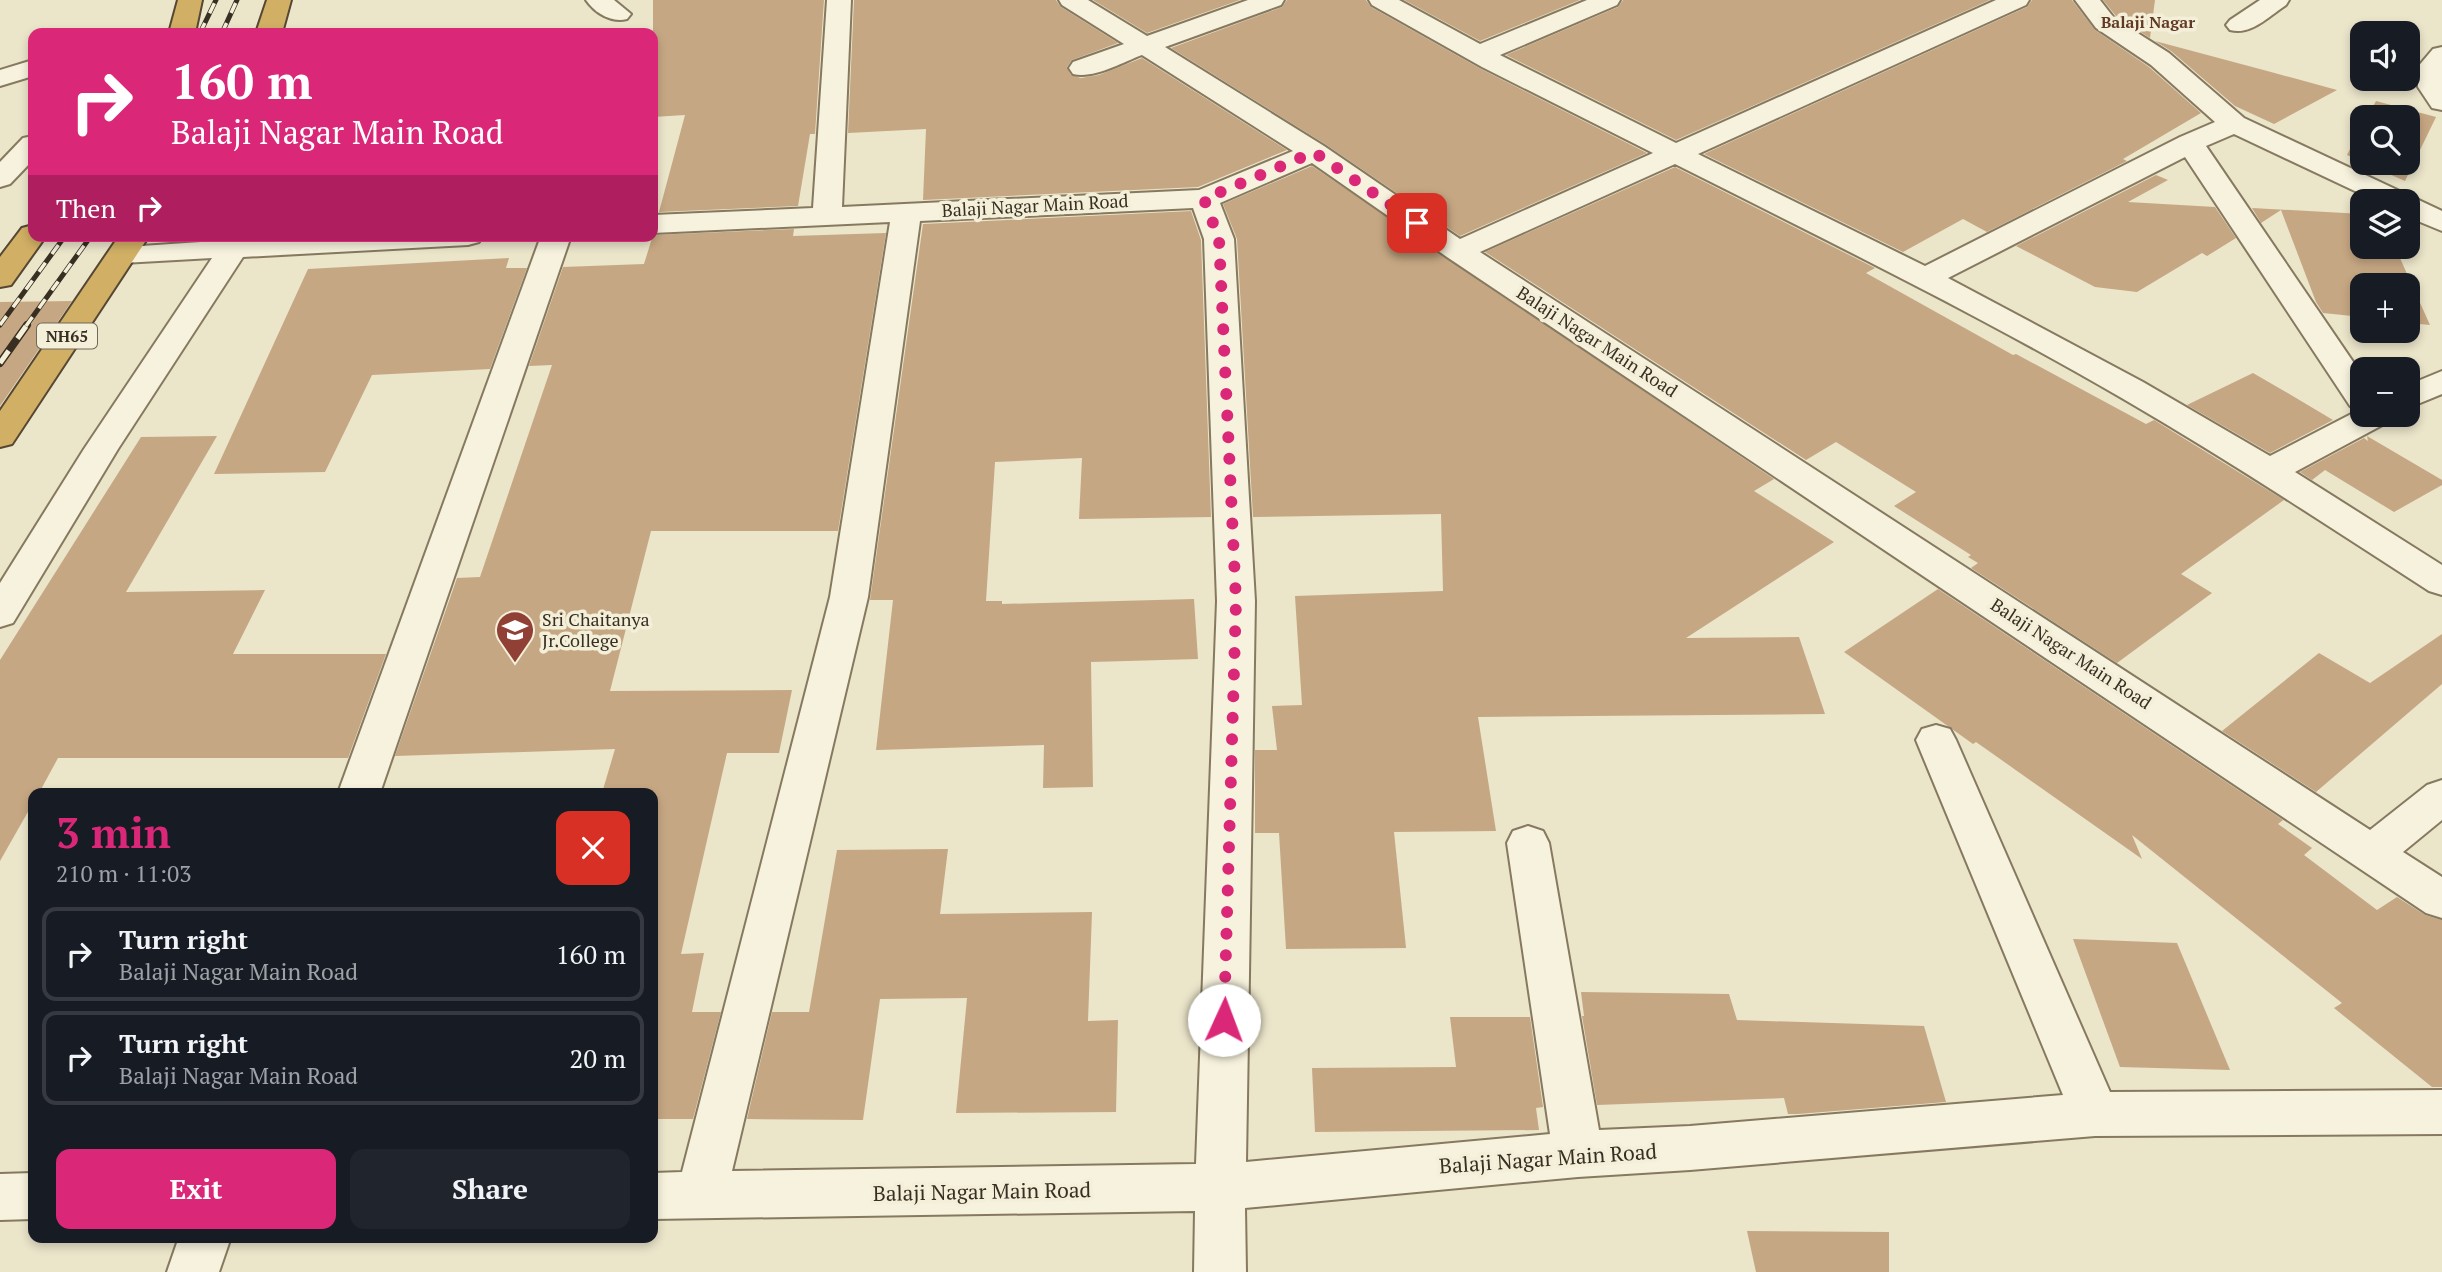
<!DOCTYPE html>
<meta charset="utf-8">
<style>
body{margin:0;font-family:"PT Serif",serif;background:#20242c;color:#f1f3f6;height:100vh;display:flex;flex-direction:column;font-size:26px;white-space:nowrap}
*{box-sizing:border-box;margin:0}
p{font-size:23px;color:#9ea1a6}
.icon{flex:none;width:38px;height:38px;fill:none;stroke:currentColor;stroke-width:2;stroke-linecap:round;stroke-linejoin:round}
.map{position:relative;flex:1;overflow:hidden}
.sheet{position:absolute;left:28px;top:788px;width:630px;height:455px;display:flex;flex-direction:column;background:#171b24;border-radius:14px;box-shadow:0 4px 10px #0003}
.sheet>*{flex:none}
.guide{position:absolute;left:28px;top:28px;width:630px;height:214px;border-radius:14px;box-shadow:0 4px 10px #0003;background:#db2777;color:#fff;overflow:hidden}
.fabs{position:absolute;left:2350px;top:21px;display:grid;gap:14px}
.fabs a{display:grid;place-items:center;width:70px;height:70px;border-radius:14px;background:#171b24;box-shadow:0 4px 10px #0003;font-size:35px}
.pin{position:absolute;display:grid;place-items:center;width:60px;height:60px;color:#fff;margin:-30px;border-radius:14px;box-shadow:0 4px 10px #0006}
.me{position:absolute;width:77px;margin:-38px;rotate:2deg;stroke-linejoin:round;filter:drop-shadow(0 0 5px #0008)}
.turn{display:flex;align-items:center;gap:24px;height:147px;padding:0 28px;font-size:32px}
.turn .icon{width:91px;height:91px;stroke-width:2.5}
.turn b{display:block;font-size:49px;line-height:60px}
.then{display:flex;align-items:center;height:66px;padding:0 28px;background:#0003;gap:14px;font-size:26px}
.round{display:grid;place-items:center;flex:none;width:74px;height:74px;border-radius:14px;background:#20242c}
.overview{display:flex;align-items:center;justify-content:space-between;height:119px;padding:0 28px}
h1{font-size:42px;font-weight:700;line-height:52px;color:#db2777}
.button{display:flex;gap:14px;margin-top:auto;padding:14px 28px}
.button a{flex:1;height:80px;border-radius:14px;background:#db2777;color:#fff;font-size:28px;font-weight:700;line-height:80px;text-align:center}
.button a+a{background:#20242c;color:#f1f3f6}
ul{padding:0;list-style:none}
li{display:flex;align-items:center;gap:21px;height:94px;margin:0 14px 10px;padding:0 14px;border:4px solid #363941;border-radius:14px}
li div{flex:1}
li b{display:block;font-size:26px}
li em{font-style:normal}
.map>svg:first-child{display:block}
</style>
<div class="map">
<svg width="2442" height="1272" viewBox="0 0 2442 1272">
<rect width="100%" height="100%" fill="#ebe5ca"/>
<g fill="#c6a783">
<polygon points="653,0 824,0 815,134 810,134 798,206 659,212 685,115 653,117"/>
<polygon points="854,0 1056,0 1061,7 1118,43 1072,60 1067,67 1071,75 1081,78 1099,75 1142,58 1287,150 1198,187 923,200 926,129 848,133"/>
<polygon points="1093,0 1240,0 1147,33"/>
<polygon points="1287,0 1366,0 1371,7 1481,69 1647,153 1460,236 1325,144 1171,48 1282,7"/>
<polygon points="1404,0 1580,0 1480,41"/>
<polygon points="1623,0 1990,0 1676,140 1506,55 1618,7"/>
<polygon points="2032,0 2072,0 2095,30 2149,67 2201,113 2123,159 2127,161 1987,232 1963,219 1903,252 1704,154 2027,7"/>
<polygon points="2103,0 2155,0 2150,38 2116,16"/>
<polygon points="2155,41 2271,72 2337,90 2274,124 2235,106 2171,51"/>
<polygon points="2376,101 2436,117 2405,181 2364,163 2408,163 2408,117 2367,117"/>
<polygon points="2362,126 2362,162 2347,155"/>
<polygon points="1312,166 1774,479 1754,491 1834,542 1686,638 1799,637 1825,714 1478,717 1496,831 1394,832 1406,948 1286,949 1279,833 1255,833 1255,750 1277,750 1272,706 1302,705 1295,596 1443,591 1441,514 1253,517 1237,239 1223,204"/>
<polygon points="1675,167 1875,268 1866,273 2013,355 2016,354 2146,424 2154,420 2284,500 2181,574 2212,593 2117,663 1971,568 1978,563 1968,557 1971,555 1894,506 1916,492 1836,442 1806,460 1485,252"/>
<polygon points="2156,175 2168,180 2128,202 2215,207 2236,238 2207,256 2202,253 2137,292 2095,287 2016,246"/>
<polygon points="2252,208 2362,214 2362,247 2395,247 2430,325 2408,323 2408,285 2362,285 2362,317 2323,313 2316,302 2281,210 2261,223"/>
<polygon points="1191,211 1201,240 1211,517 1079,519 1082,458 995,462 986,601 1002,601 1002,604 1194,599 1198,659 1091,662 1093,787 1043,788 1044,745 876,750 893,600 870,600 923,224"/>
<polygon points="794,229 793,236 886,233 838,531 651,531 610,691 792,690 779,753 727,753 681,954 704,953 692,1012 721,1012 693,1119 653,1119 653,793 602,793 615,749 395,756 457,578 480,577 552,365 529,366 563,267 644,264 653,235"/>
<polygon points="509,258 506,268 527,268 490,369 372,375 325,472 214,474 308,269"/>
<polygon points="72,301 0,406 0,302"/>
<polygon points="2253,373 2291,395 2333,420 2270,453 2187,405"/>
<polygon points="217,436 126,592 265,590 233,654 386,654 348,758 58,758 39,793 33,793 33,803 0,861 0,660 141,437"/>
<polygon points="2367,436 2442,480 2442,485 2394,512 2325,470 2312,480 2300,472 2364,438 2368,441"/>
<polygon points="1938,589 2283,820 2278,824 2312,848 2304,855 2377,910 2397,897 2425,915 2442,920 2442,1087 2432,1087 2334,1008 2342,1003 2132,835 2142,859 1976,742 1973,744 1844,652"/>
<polygon points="2442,634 2442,684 2316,792 2222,731 2319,653 2370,683"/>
<polygon points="948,849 940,914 1092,912 1088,1021 1118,1020 1116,1112 956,1113 967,998 880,999 863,1120 747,1119 772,1012 809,1012 837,850"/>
<polygon points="2073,939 2177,943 2230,1070 2120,1067"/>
<polygon points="1581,992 1729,994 1737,1020 1924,1026 1946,1102 1798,1114 1788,1114 1784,1098 1597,1105 1582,1016 1584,1016"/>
<polygon points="1450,1017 1530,1017 1543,1107 1536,1108 1539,1130 1315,1132 1312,1068 1456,1067"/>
<polygon points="1747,1231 1889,1232 1889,1272 1756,1272"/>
</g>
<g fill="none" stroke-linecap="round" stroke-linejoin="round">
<defs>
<g id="minor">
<path d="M586,0H614L631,14L627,19C611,23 595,13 586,0Z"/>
<path d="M827,0H851L842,207L1199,190L1293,151L1142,55C1121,63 1094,79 1073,74L1069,68L1073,62L1124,44L1062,5L1059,0H1088L1147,36L1248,0H1284L1281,5L1165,47L1324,146L1460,239L1653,153L1482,67L1372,5L1369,0H1399L1480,44L1587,0H1620L1617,5L1500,55L1676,143L1996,0H2029L2026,5L1698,154L1925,266L2180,137L2215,122L2151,65L2096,28L2075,0H2100L2114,18L2169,53L2244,118L2442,211V231L2408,217V201H2376L2234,134L2206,146L2362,375V415H2393L2388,422L2295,472L2442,565V595L2429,591C2327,525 2225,458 2120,397C1975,313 1824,239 1675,164L1480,252L2370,830L2427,785L2442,780V820L2403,852L2442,877V918L2426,913L1447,257L1312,163L1220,203L1234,239L1255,601L1246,1162L1550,1134L1507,843L1513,831L1528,826L1543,831L1549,843L1599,1130L1690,1126L2063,1095L1916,740L1922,729L1936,725L1950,729L1956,740L2110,1092L2442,1090V1134L2095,1136L1690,1170L1578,1177L1245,1208L1246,1272H1194L1195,1211L653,1219V1173L682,1172L830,597L890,222L653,233V215L813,208ZM2185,157L2350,406L2361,409L2270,456L2143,382L1948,278ZM1193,208L1204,239L1217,601L1196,1164L732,1171L868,597L920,221Z"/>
<path d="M2260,0H2289L2286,5C2269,16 2251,36 2230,30L2226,25L2230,20Z"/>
<polygon points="2442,47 2442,110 2432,108 2418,87 2416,69 2433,49"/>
<polygon points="33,60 33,76 0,86 0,70"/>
<polygon points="33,136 33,160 10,184 0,187 0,162 23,138"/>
<polygon points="290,236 483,236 479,242 468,245 243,257 118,449 13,623 0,627 0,583 84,449 212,258 123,263 112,260 108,254 112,248"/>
<polygon points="541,236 571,236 380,793 338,793"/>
<polygon points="2442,371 2442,394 2408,408 2408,385"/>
<polygon points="33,1173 33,1219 0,1220 0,1174"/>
<polygon points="179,1237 231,1237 219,1272 167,1272"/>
</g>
<g id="highway">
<polygon points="178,0 202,0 195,33 169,33"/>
<polygon points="267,0 291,0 282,33 256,33"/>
<polygon points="33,225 33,236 46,236 11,285 0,287 0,257 22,228"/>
<polygon points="119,236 149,236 12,444 0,447 0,411"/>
</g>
</defs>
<use href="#minor" stroke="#867960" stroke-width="4"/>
<use href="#highway" stroke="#554733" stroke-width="4"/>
<use href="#minor" fill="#f6f2dd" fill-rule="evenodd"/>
<use href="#highway" fill="#d1af64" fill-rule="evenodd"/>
<defs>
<g id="rail-far1">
<polyline points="200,33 216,0"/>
<polyline points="222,33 237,0"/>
<polyline points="0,325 65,236"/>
<polyline points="26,326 91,236"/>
</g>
<polyline id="rail" points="0,363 27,325"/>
</defs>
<use href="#rail-far1" stroke="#382f22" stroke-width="5"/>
<use href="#rail" stroke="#382f22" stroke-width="8"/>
<use href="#rail-far1" stroke="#f3efd9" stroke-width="3.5" stroke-dasharray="11" stroke-linecap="butt"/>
<use href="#rail" stroke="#f3efd9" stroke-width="5" stroke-dasharray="15" stroke-linecap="butt"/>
</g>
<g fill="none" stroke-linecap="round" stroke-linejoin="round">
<polyline stroke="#db2777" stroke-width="12" stroke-dasharray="0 21.6" points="1224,1020 1236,601 1219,239 1204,199 1314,152 1417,223"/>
</g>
<defs>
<symbol id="university-pin" viewBox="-11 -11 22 30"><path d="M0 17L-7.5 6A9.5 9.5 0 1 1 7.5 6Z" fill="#904035" stroke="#f3efd9"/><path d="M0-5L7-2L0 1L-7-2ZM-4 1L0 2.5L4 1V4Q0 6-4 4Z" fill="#fff"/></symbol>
</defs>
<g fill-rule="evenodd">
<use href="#university-pin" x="493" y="608" width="44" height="60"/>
</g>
<g text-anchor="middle" stroke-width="7" stroke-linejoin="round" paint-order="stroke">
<g font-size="16" font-weight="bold" fill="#613925" stroke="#f3efd9">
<text x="2148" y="28">Balaji Nagar</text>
</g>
<rect fill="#f3efd9" stroke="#706959" stroke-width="2" x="37" y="323.5" width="60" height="25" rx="5"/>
<g font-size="16" font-weight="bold" fill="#382f22">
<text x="67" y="342">NH65</text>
</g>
<g font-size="18" fill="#382f22" stroke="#f3efd9">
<text transform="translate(1035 206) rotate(-3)" y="6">Balaji Nagar Main Road</text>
<text transform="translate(1597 342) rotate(33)" y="6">Balaji Nagar Main Road</text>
<text transform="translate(2071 654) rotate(33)" y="6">Balaji Nagar Main Road</text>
</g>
<g font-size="18" fill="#382f22" stroke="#f3efd9" text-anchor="start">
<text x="542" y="626">Sri Chaitanya<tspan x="542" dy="21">Jr.College</tspan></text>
</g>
<g font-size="21" fill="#382f22" stroke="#f3efd9">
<text transform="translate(1548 1159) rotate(-4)" y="7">Balaji Nagar Main Road</text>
<text transform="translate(982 1192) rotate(-1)" y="7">Balaji Nagar Main Road</text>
</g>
</g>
</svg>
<div class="fabs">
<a><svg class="icon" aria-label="sound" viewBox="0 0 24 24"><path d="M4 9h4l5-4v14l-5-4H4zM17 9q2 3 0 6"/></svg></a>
<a><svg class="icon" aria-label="search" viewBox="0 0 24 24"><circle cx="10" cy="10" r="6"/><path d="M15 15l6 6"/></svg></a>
<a><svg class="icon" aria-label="layers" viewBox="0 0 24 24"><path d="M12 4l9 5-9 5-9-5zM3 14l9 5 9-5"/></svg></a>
<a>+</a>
<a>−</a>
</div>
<div class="pin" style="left:1417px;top:223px;background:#d93025"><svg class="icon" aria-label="arrive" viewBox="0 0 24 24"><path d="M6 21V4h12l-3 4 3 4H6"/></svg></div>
<svg class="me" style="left:1224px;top:1020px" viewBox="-20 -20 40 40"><circle r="19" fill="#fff"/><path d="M0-13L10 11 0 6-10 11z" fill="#db2777"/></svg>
<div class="guide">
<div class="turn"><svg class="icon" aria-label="right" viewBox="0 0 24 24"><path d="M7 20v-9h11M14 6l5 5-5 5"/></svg><div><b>160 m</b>Balaji Nagar Main Road</div></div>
<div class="then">Then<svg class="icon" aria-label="right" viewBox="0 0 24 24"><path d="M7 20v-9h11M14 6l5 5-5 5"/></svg></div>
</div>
<section class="sheet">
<div class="overview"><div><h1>3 min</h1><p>210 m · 11:03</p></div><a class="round" style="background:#d93025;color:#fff"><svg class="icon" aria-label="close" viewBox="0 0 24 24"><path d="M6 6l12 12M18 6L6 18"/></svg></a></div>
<ul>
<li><svg class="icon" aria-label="right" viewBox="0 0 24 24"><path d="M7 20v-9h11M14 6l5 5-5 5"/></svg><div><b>Turn right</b><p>Balaji Nagar Main Road</p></div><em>160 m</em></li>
<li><svg class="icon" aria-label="right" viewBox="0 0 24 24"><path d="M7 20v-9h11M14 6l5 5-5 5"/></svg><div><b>Turn right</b><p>Balaji Nagar Main Road</p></div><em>20 m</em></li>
</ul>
<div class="button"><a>Exit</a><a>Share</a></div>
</section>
</div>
